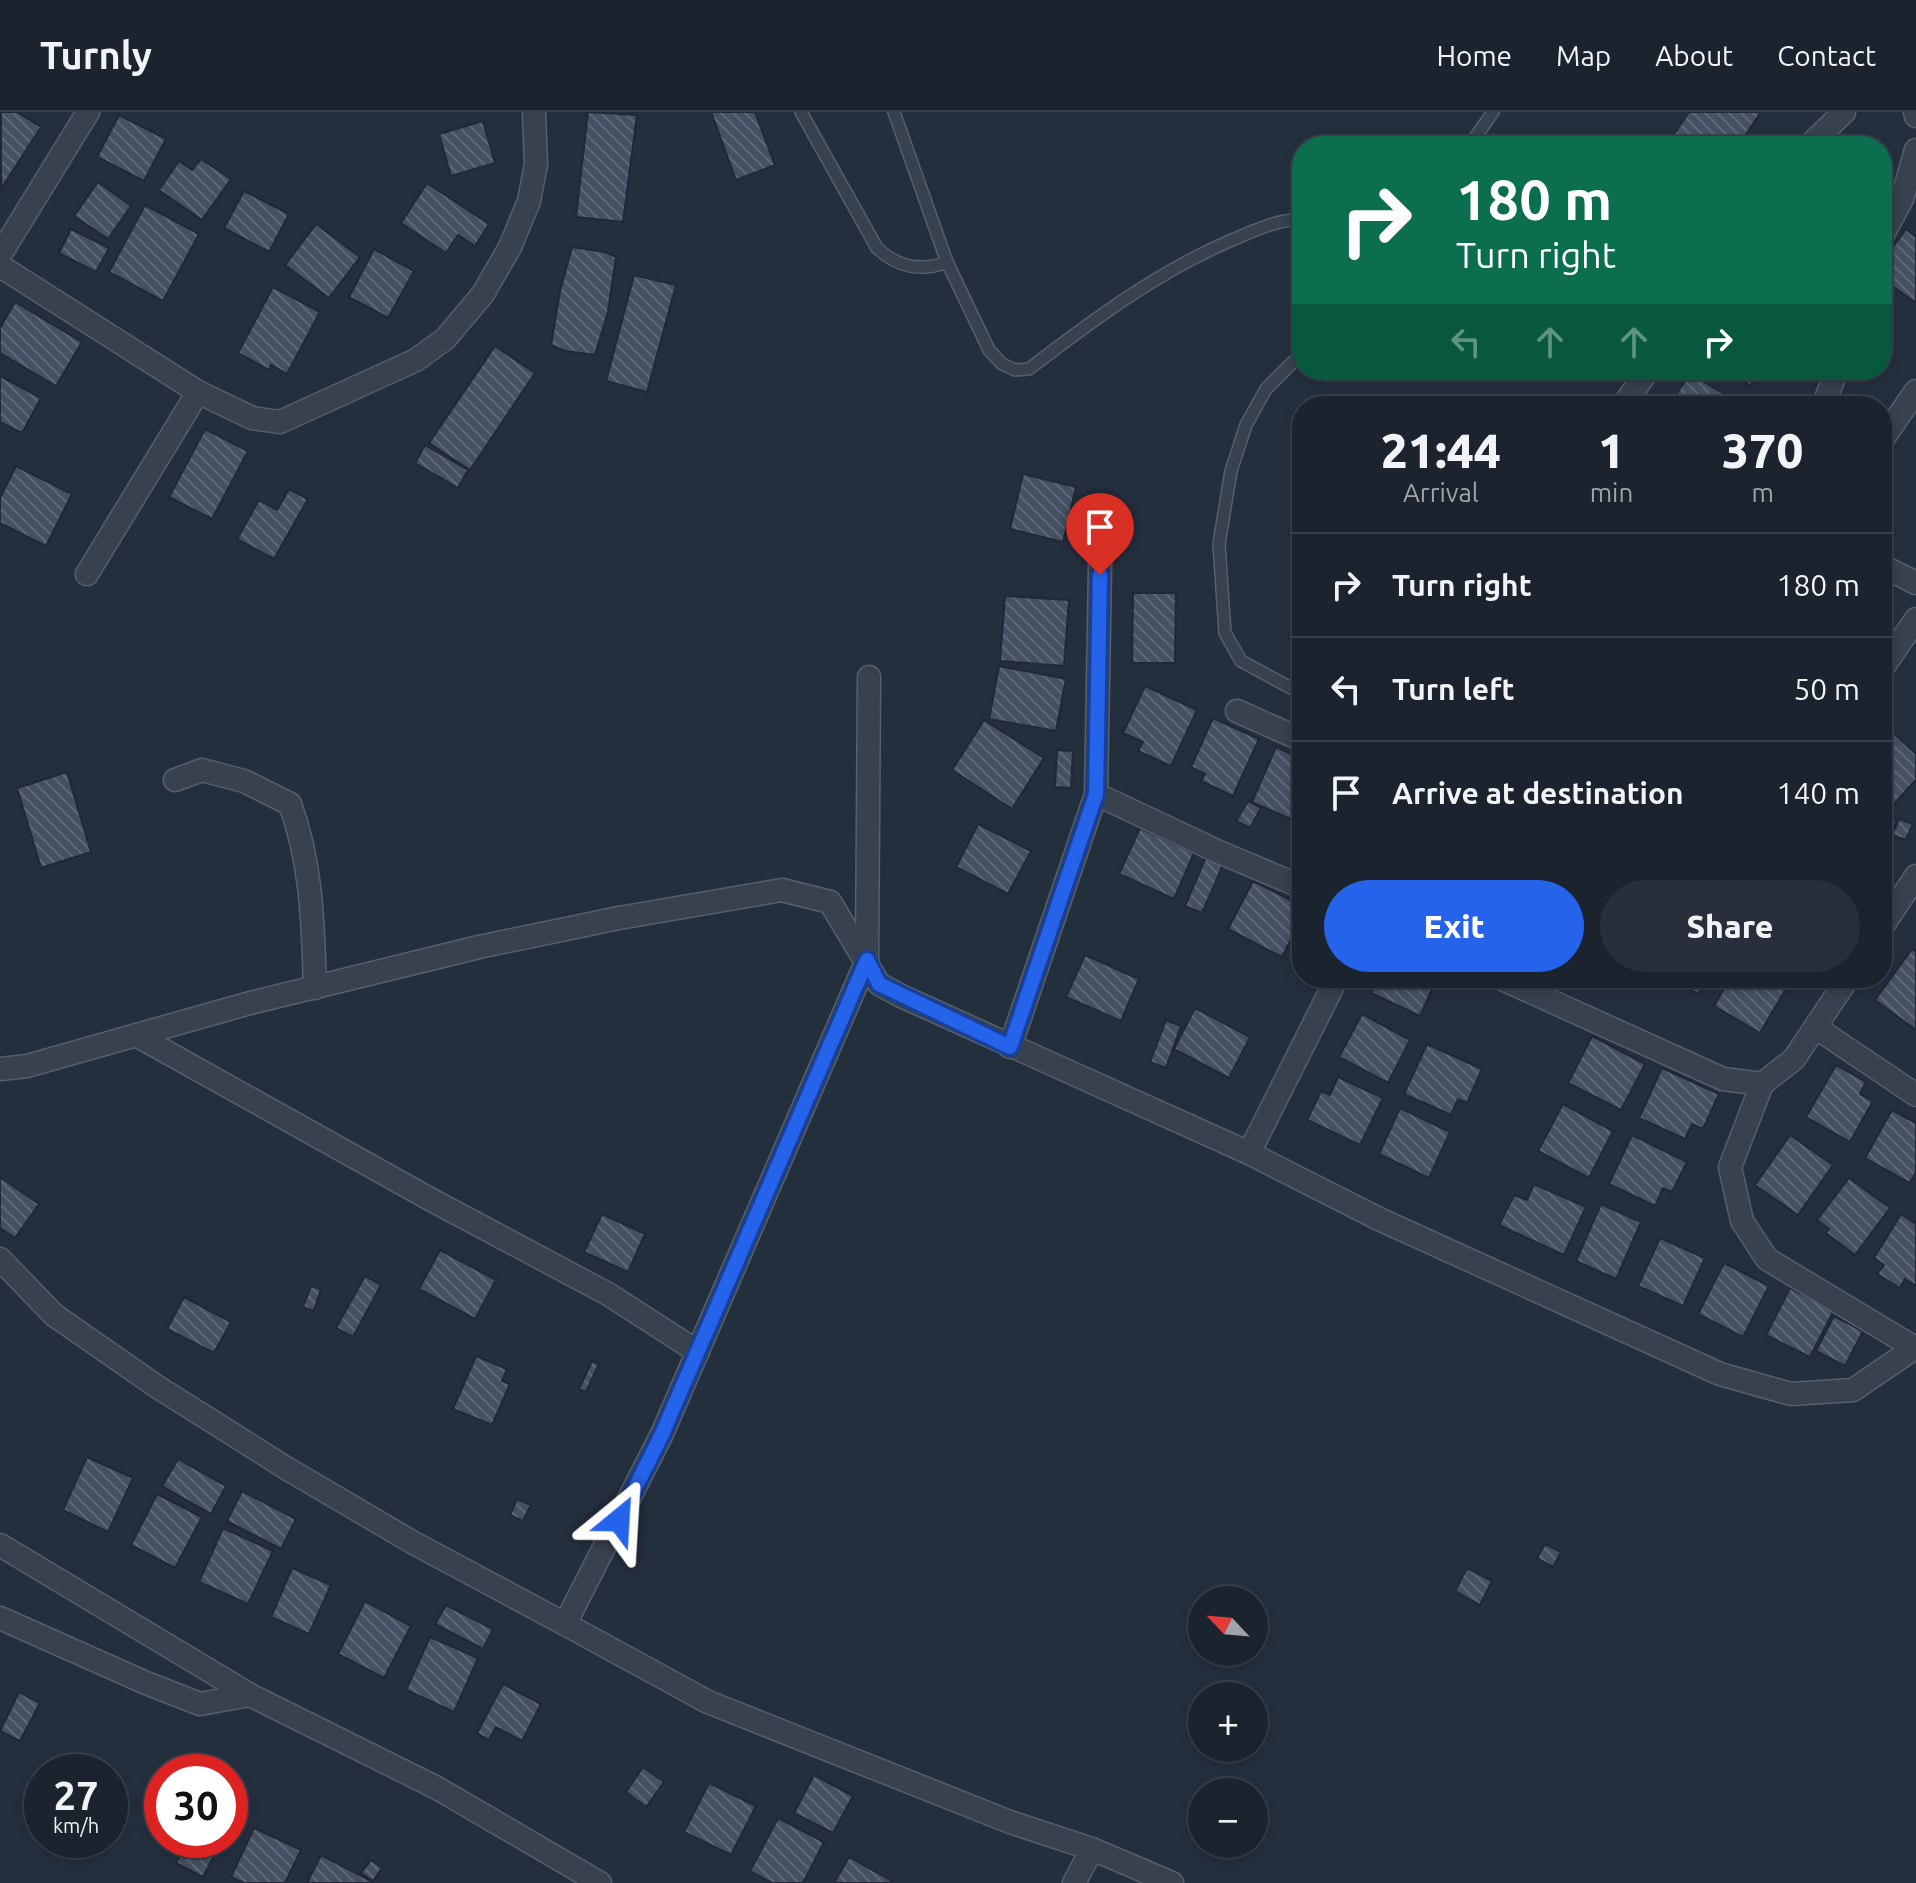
<!DOCTYPE html>
<meta charset="utf-8">
<style>
body{margin:0;font-family:Ubuntu,sans-serif;background:#282f3a;color:#f1f3f6;height:100vh;display:flex;flex-direction:column;font-size:30px;white-space:nowrap}
*{box-sizing:border-box;margin:0}
p{font-size:26px;color:#a0a4aa}
.icon{flex:none;width:44px;height:44px;fill:none;stroke:currentColor;stroke-width:2;stroke-linecap:round;stroke-linejoin:round}
.map{position:relative;flex:1;overflow:hidden}
.side{position:absolute;left:1292px;top:284px;width:600px;height:592px;display:flex;flex-direction:column;background:#1b232e;border-radius:32px;box-shadow:0 4px 12px #0003,0 0 0 2px #39404a}
.side>*{flex:none}
.banner{position:absolute;left:1292px;top:24px;width:600px;height:244px;border-radius:32px;box-shadow:0 4px 12px #0003,0 0 0 2px #39404a;background:#0b6e4f;color:#fff;overflow:hidden}
.needle{width:52px;rotate:296deg}
.controls{position:absolute;left:1188px;top:1474px;display:grid;gap:16px}
.controls a{display:grid;place-items:center;width:80px;height:80px;border-radius:50%;background:#1b232e;box-shadow:0 4px 12px #0003,0 0 0 2px #39404a;font-size:40px}
.speed{position:absolute;left:24px;top:1642px;display:flex;gap:16px;font-size:40px;font-weight:700;text-align:center}
.speed>*{display:grid;place-content:center;width:104px;height:104px;border-radius:50%;background:#1b232e;box-shadow:0 4px 12px #0003,0 0 0 2px #39404a;line-height:1}
.speed small{font-size:20px;font-weight:400}
.speed .limit{border:12px solid #d22;background:#fff;color:#111}
.pin{position:absolute;display:grid;place-items:center;width:68px;height:68px;color:#fff;margin:-82px -34px;border-radius:50% 50% 50% 0;rotate:-45deg;box-shadow:0 0 8px #0007}
.pin .icon{rotate:45deg}
.me{position:absolute;width:88px;margin:-44px;rotate:27deg;stroke-linejoin:round;filter:drop-shadow(0 0 6px #0008)}
.turn{display:flex;align-items:center;gap:28px;height:168px;padding:0 32px;font-size:36px}
.turn .icon{width:104px;height:104px;stroke-width:2.5}
.turn b{display:block;font-size:56px;line-height:68px}
.lanes{display:flex;align-items:center;height:76px;padding:0 32px;background:#0003;justify-content:center;gap:40px;direction:ltr}
.lanes .off{opacity:.35}
.eta{display:flex;justify-content:space-evenly;align-items:center;height:136px;text-align:center}
.eta b{font-size:48px;font-weight:800;line-height:56px}
.action{display:flex;gap:16px;margin-top:auto;padding:16px 32px}
.action a{flex:1;height:92px;border-radius:48px;background:#2563eb;color:#fff;font-size:32px;font-weight:800;line-height:92px;text-align:center}
.action a+a{background:#282f3a;color:#f1f3f6}
ul{padding:0;list-style:none}
li{display:flex;align-items:center;gap:24px;height:104px;padding:0 32px;border-top:2px solid #39404a}
li div{flex:1}
li b{display:block;font-size:30px}
li em{font-style:normal}
header{display:flex;align-items:center;gap:48px;box-sizing:border-box;height:112px;padding:0 40px;background:#1b232e;border-bottom:2px solid #39404a}
header strong{font-size:38px}
nav{display:flex;gap:44px;margin-inline-start:auto;font-size:28px}
.map>svg:first-child{display:block}
</style>
<header>
<strong>Turnly</strong>
<nav><a>Home</a><a>Map</a><a>About</a><a>Contact</a></nav>
</header>
<div class="map">
<svg width="1916" height="1771" viewBox="0 0 1916 1771">
<defs>
<pattern id="building-back-hatch" width="6" height="6" patternUnits="userSpaceOnUse" patternTransform="scale(2)"><rect width="6" height="6" fill="#455162"/><path d="M-1 5l2 2M0 0l6 6M5-1l2 2" fill="none" stroke="#5d6877"/></pattern>
</defs>
<rect width="100%" height="100%" fill="#242f3e"/>
<g fill="url(#building-back-hatch)" stroke="#1f2835" stroke-width="2">
<polygon points="1,0 17,0 41,15 1,77"/>
<polygon points="588,0 637,3 623,110 576,105"/>
<polygon points="711,0 755,0 775,53 736,68"/>
<polygon points="1689,0 1761,0 1738,34 1666,34"/>
<polygon points="119,3 166,27 144,69 97,45"/>
<polygon points="483,9 495,51 451,64 439,22"/>
<polygon points="201,47 231,67 202,108 159,78 179,49 192,58"/>
<polygon points="98,70 131,94 108,127 74,104"/>
<polygon points="427,71 489,112 475,134 458,123 446,141 401,111"/>
<polygon points="244,79 289,102 269,140 224,116"/>
<polygon points="145,93 199,122 163,189 109,160"/>
<polygon points="316,112 360,145 329,186 285,153"/>
<polygon points="71,117 109,136 96,160 59,141"/>
<polygon points="1906,117 1916,125 1916,191 1882,167 1882,150"/>
<polygon points="572,135 605,140 616,145 608,200 595,243 565,239 551,233 560,179"/>
<polygon points="374,137 414,159 388,206 349,185"/>
<polygon points="634,163 676,173 647,280 606,269"/>
<polygon points="273,175 320,200 287,262 271,253 269,258 238,241"/>
<polygon points="15,190 82,230 56,274 0,241 0,216"/>
<polygon points="495,234 535,261 470,358 429,331"/>
<polygon points="1731,258 1763,258 1750,274"/>
<polygon points="1690,261 1737,290 1734,294 1669,294"/>
<polygon points="0,264 41,286 22,321 0,310"/>
<polygon points="205,317 248,339 212,407 169,385"/>
<polygon points="425,333 468,358 458,376 415,351"/>
<polygon points="16,354 72,382 46,434 0,411 0,386"/>
<polygon points="1023,362 1076,375 1063,430 1010,417"/>
<polygon points="289,377 308,387 274,447 237,427 259,388 277,398"/>
<polygon points="1882,462 1897,472 1882,494"/>
<polygon points="1133,481 1176,481 1175,551 1132,551"/>
<polygon points="1005,484 1069,488 1064,554 1000,549"/>
<polygon points="999,554 1066,567 1056,619 989,607"/>
<polygon points="1145,574 1197,598 1171,654 1138,639 1143,630 1123,621"/>
<polygon points="1213,606 1259,627 1233,684 1201,669 1205,662 1191,655"/>
<polygon points="984,608 1044,646 1012,697 952,658"/>
<polygon points="1887,615 1916,642 1916,668 1893,693 1882,683 1882,621"/>
<polygon points="1276,635 1302,647 1302,706 1300,711 1252,690"/>
<polygon points="1057,638 1073,639 1071,676 1055,675"/>
<polygon points="67,660 91,740 41,756 17,676"/>
<polygon points="1248,689 1261,696 1250,716 1236,709"/>
<polygon points="1882,700 1897,710 1882,731"/>
<polygon points="1899,707 1913,712 1906,728 1892,723"/>
<polygon points="978,712 1031,739 1008,782 956,755"/>
<polygon points="1140,716 1194,741 1174,787 1119,762"/>
<polygon points="1206,745 1223,753 1202,801 1185,794"/>
<polygon points="1253,769 1302,794 1302,806 1282,845 1228,817"/>
<polygon points="1912,837 1916,840 1916,918 1875,888"/>
<polygon points="1085,843 1139,867 1121,909 1066,885"/>
<polygon points="1378,866 1437,866 1420,904 1371,881"/>
<polygon points="1669,866 1706,866 1699,882 1668,868"/>
<polygon points="1730,866 1771,866 1787,875 1760,921 1714,894"/>
<polygon points="1195,896 1250,925 1229,966 1174,937"/>
<polygon points="1362,902 1410,928 1388,971 1339,945"/>
<polygon points="1166,908 1181,914 1166,956 1150,950"/>
<polygon points="1592,924 1645,952 1621,998 1568,971"/>
<polygon points="1427,932 1482,957 1467,991 1458,987 1451,1003 1404,982"/>
<polygon points="1836,953 1866,970 1860,982 1873,989 1850,1030 1806,1005"/>
<polygon points="1662,956 1719,982 1703,1017 1692,1012 1685,1027 1639,1006"/>
<polygon points="1338,965 1383,986 1360,1033 1307,1008 1321,979 1330,983"/>
<polygon points="1563,992 1613,1019 1589,1066 1538,1039"/>
<polygon points="1400,996 1450,1020 1429,1066 1379,1042"/>
<polygon points="1892,998 1916,1011 1916,1060 1910,1071 1865,1046"/>
<polygon points="1632,1023 1687,1050 1672,1080 1663,1076 1655,1094 1609,1072"/>
<polygon points="1790,1023 1833,1053 1798,1103 1755,1073"/>
<polygon points="0,1065 39,1092 15,1126 0,1116"/>
<polygon points="1849,1066 1890,1096 1855,1143 1826,1121 1829,1117 1817,1108"/>
<polygon points="1534,1072 1586,1095 1564,1143 1499,1113 1514,1083 1527,1088"/>
<polygon points="1601,1092 1641,1110 1616,1167 1576,1149"/>
<polygon points="602,1102 645,1122 628,1160 584,1140"/>
<polygon points="1901,1102 1916,1112 1916,1174 1905,1167 1900,1176 1877,1162 1884,1153 1874,1146"/>
<polygon points="1660,1126 1705,1146 1683,1194 1638,1174"/>
<polygon points="440,1138 496,1168 475,1207 419,1177"/>
<polygon points="1724,1151 1769,1174 1743,1225 1698,1202"/>
<polygon points="365,1164 381,1173 353,1225 336,1216"/>
<polygon points="311,1174 321,1177 314,1199 303,1195"/>
<polygon points="1790,1176 1834,1198 1810,1245 1766,1223"/>
<polygon points="184,1185 231,1210 214,1241 167,1217"/>
<polygon points="1834,1204 1863,1219 1845,1254 1816,1239"/>
<polygon points="476,1244 507,1257 502,1269 510,1272 492,1313 453,1297"/>
<polygon points="592,1249 599,1252 586,1280 579,1277"/>
<polygon points="87,1345 133,1366 108,1420 63,1398"/>
<polygon points="178,1347 226,1374 211,1402 162,1374"/>
<polygon points="242,1379 296,1407 281,1437 227,1409"/>
<polygon points="157,1382 202,1405 175,1456 131,1433"/>
<polygon points="517,1387 531,1393 523,1409 510,1403"/>
<polygon points="223,1416 273,1439 248,1492 199,1470"/>
<polygon points="1545,1432 1561,1440 1553,1455 1537,1446"/>
<polygon points="292,1456 331,1473 309,1522 271,1505"/>
<polygon points="1467,1456 1492,1469 1480,1493 1455,1479"/>
<polygon points="365,1489 411,1514 384,1566 338,1542"/>
<polygon points="446,1493 493,1517 483,1537 435,1512"/>
<polygon points="430,1525 478,1546 454,1600 406,1578"/>
<polygon points="503,1572 541,1592 522,1629 496,1615 489,1628 477,1621"/>
<polygon points="19,1580 40,1591 20,1629 0,1619"/>
<polygon points="643,1655 664,1670 646,1695 626,1680"/>
<polygon points="814,1663 853,1684 833,1721 794,1701"/>
<polygon points="709,1671 756,1694 731,1743 684,1720"/>
<polygon points="778,1706 824,1730 803,1771 772,1771 750,1759"/>
<polygon points="254,1716 301,1738 285,1771 244,1771 231,1765"/>
<polygon points="188,1728 198,1728 217,1738 203,1765 176,1751"/>
<polygon points="321,1743 373,1770 373,1771 307,1771"/>
<polygon points="849,1745 892,1769 890,1771 834,1771"/>
<polygon points="371,1748 382,1756 373,1769 361,1761"/>
</g>
<g fill="none" stroke-linecap="round" stroke-linejoin="round">
<defs>
<g id="service">
<path d="M801,0L877,136C897,155 921,160 947,150"/>
<path d="M894,0L947,150L989,238L1002,252L1015,258L1029,257C1093,208 1157,160 1232,128C1256,118 1276,108 1302,107"/>
<polyline points="1469,34 1493,0"/>
<polyline points="1302,241 1266,277 1246,313 1231,359 1219,432 1225,521 1241,549 1302,582"/>
</g>
<g id="minor">
<polyline points="1915,0 1916,4"/>
<polyline points="1809,34 1844,0"/>
<polyline points="1882,124 1902,87 1916,38"/>
<polyline points="0,143 88,0"/>
<polyline points="0,154 198,280 252,306 280,310 416,248 445,227 483,182 510,135 529,89 536,52 534,0"/>
<polyline points="1623,294 1648,258"/>
<polyline points="1823,294 1837,258"/>
<polyline points="1882,328 1916,279"/>
<polyline points="1882,454 1916,471"/>
<polyline points="87,462 198,280"/>
<polyline points="1882,557 1916,507"/>
<polyline points="869,565 867,848 662,1322 565,1512 708,1590 1010,1710 1092,1737 1172,1771"/>
<polyline points="1237,599 1302,628"/>
<path d="M175,668L202,658L244,669L290,692C312,752 313,813 315,876"/>
<polyline points="1096,682 1219,740 1302,775"/>
<polyline points="1882,815 1916,764"/>
<polyline points="1500,866 1723,967 1762,972 1794,947 1848,866"/>
<polyline points="1815,915 1916,983"/>
<polyline points="136,923 428,1086 608,1182 698,1240"/>
<polyline points="1010,935 1096,682 1101,400"/>
<polyline points="0,957 27,954 250,891 479,835 619,806 782,778 830,790 879,872 901,884 1249,1041 1379,1107 1720,1262 1791,1282 1853,1278 1916,1235"/>
<polyline points="1762,972 1730,1055 1742,1109 1767,1147 1915,1236"/>
<polyline points="1249,1041 1337,866"/>
<polyline points="0,1147 54,1203 156,1274 286,1356 412,1430 565,1512"/>
<polyline points="0,1433 250,1583 437,1676 600,1771"/>
<polyline points="0,1506 146,1571 200,1592 250,1583"/>
<polyline points="1074,1771 1092,1737"/>
</g>
</defs>
<use href="#service" stroke="#565f6c" stroke-width="14"/>
<use href="#minor" stroke="#565f6c" stroke-width="25"/>
<use href="#service" stroke="#38414e" stroke-width="11"/>
<use href="#minor" stroke="#38414e" stroke-width="22"/>
</g>
<g fill="none" stroke-linecap="round" stroke-linejoin="round">
<defs>
<polyline id="route" points="619,1408 662,1322 867,848 879,872 1010,935 1096,682 1100,463"/>
</defs>
<use href="#route" stroke="#184099" stroke-width="20"/>
<use href="#route" stroke="#2563eb" stroke-width="14"/>
</g>
</svg>
<div class="controls">
<a><svg class="needle" viewBox="-14 -14 28 28"><path d="M0-13l5 13h-10z" fill="#e53935"/><path d="M0 13l5-13h-10z" fill="#a0a4aa"/></svg></a>
<a>+</a>
<a>−</a>
</div>
<div class="speed"><div>27<small>km/h</small></div><div class="limit">30</div></div>
<div class="pin" style="left:1100px;top:463px;background:#d93025"><svg class="icon" aria-label="arrive" viewBox="0 0 24 24"><path d="M6 21V4h12l-3 4 3 4H6"/></svg></div>
<svg class="me" style="left:619px;top:1408px" viewBox="-20 -20 40 40"><path d="M0-17L14 15 0 8-14 15z" fill="#2563eb" stroke="#fff" stroke-width="4"/></svg>
<div class="banner">
<div class="turn"><svg class="icon" aria-label="right" viewBox="0 0 24 24"><path d="M7 20v-9h11M14 6l5 5-5 5"/></svg><div><b>180 m</b>Turn right</div></div>
<div class="lanes"><svg class="icon off" aria-label="left" viewBox="0 0 24 24"><path d="M17 20v-9H6M10 6l-5 5 5 5"/></svg><svg class="icon off" aria-label="ahead" viewBox="0 0 24 24"><path d="M12 20V5M6 11l6-6 6 6"/></svg><svg class="icon off" aria-label="ahead" viewBox="0 0 24 24"><path d="M12 20V5M6 11l6-6 6 6"/></svg><svg class="icon" aria-label="right" viewBox="0 0 24 24"><path d="M7 20v-9h11M14 6l5 5-5 5"/></svg></div>
</div>
<section class="side">
<div class="eta">
<div><b>21:44</b><p>Arrival</p></div>
<div><b>1</b><p>min</p></div>
<div><b>370</b><p>m</p></div>
</div>
<ul>
<li><svg class="icon" aria-label="right" viewBox="0 0 24 24"><path d="M7 20v-9h11M14 6l5 5-5 5"/></svg><div><b>Turn right</b></div><em>180 m</em></li>
<li><svg class="icon" aria-label="left" viewBox="0 0 24 24"><path d="M17 20v-9H6M10 6l-5 5 5 5"/></svg><div><b>Turn left</b></div><em>50 m</em></li>
<li><svg class="icon" aria-label="arrive" viewBox="0 0 24 24"><path d="M6 21V4h12l-3 4 3 4H6"/></svg><div><b>Arrive at destination</b></div><em>140 m</em></li>
</ul>
<div class="action"><a>Exit</a><a>Share</a></div>
</section>
</div>
